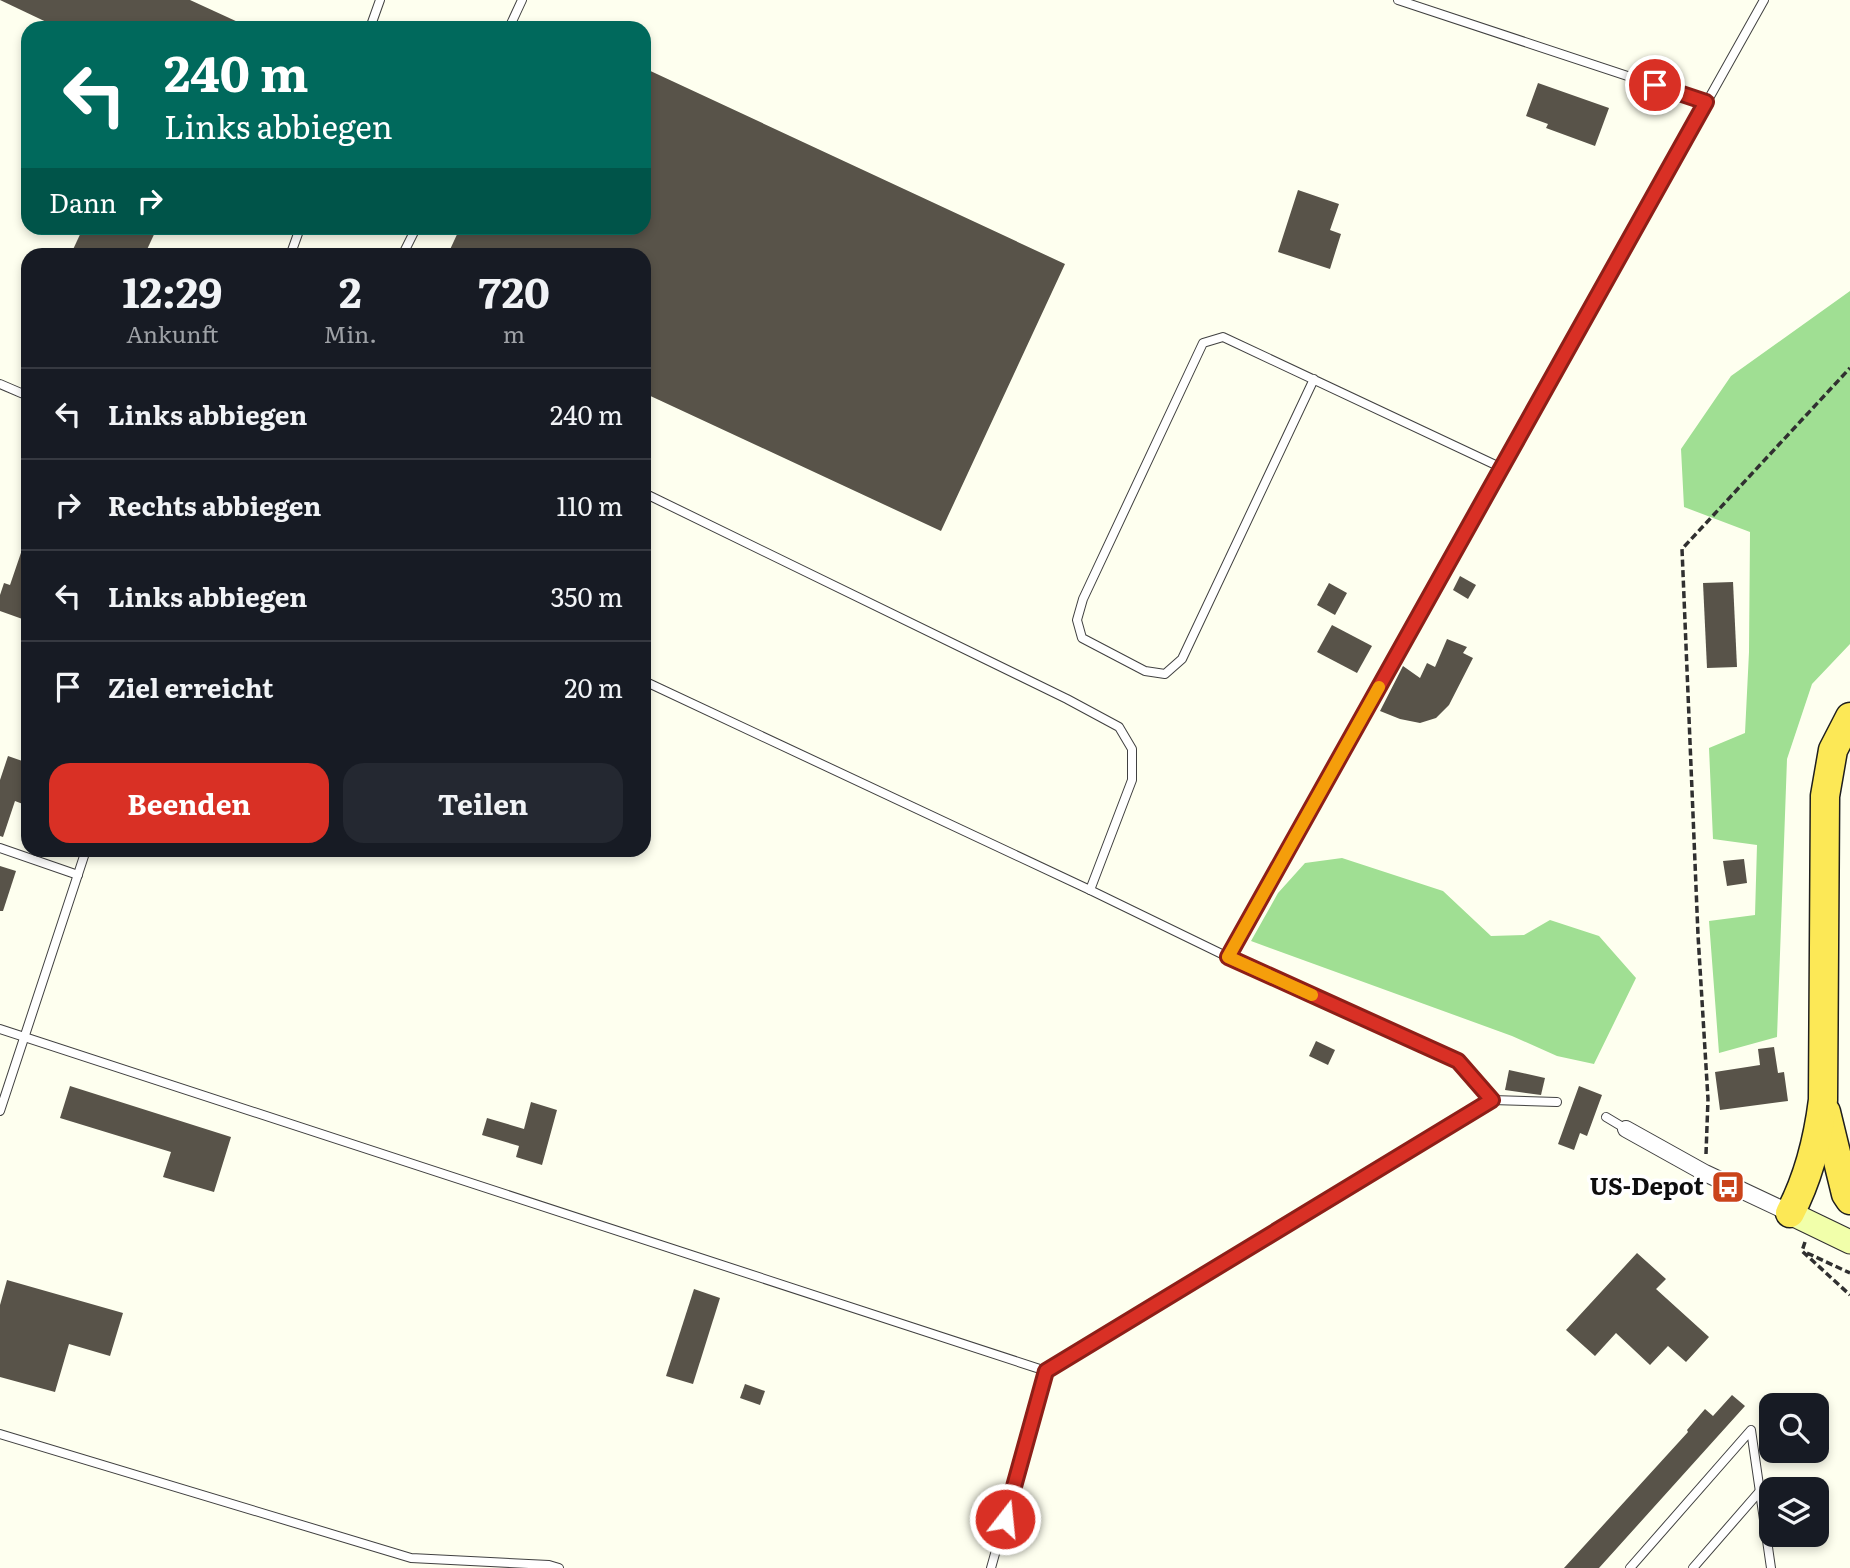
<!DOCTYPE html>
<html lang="de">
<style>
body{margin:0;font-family:Literata,serif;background:#242831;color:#f1f3f6;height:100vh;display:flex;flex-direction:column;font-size:26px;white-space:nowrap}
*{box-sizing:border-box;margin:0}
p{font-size:23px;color:#9ea1a6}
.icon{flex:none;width:38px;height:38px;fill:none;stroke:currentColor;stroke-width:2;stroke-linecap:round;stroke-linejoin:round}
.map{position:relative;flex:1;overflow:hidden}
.panel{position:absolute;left:21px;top:248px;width:630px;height:609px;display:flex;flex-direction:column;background:#171b24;border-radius:21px;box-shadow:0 4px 10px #0003}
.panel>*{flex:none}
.banner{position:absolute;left:21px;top:21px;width:630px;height:214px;border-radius:21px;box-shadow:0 4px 10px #0003;background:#00695c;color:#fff;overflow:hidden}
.tools{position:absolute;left:1759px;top:1393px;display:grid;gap:14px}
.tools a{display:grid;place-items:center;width:70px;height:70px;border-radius:14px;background:#171b24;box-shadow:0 4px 10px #0003;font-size:35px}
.pin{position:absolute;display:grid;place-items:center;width:60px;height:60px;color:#fff;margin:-30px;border:4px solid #fff;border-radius:50%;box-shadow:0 2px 7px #0007}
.me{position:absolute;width:77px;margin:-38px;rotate:16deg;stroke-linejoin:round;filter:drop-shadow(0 0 5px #0008)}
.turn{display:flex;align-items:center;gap:24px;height:147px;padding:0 28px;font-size:32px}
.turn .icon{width:91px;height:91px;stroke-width:2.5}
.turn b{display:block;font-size:49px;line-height:60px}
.then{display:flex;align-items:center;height:66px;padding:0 28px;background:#0003;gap:14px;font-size:26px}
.eta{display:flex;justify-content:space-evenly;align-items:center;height:119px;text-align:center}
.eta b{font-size:42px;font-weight:700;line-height:49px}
.primary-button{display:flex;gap:14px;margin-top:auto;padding:14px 28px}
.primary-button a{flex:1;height:80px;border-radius:21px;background:#d93025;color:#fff;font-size:28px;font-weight:700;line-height:80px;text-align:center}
.primary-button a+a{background:#242831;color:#f1f3f6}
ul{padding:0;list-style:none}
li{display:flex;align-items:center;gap:21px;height:91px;padding:0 28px;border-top:2px solid #363941}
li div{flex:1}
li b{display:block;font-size:26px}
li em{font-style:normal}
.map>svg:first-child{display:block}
</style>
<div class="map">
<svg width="1850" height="1568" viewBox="0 0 1850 1568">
<rect width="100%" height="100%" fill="#feffef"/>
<g fill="#a0df93">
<polygon points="1850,291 1850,644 1812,684 1787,759 1777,1037 1719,1053 1709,921 1755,915 1757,845 1713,839 1709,748 1745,733 1749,652 1750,532 1684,507 1681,449 1731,376"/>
<polygon points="1342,858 1443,891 1491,936 1524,935 1550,920 1599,936 1636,978 1594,1064 1557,1056 1512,1036 1251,941 1278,893 1305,863"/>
</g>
<g fill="#585349">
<polygon points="0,0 190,0 251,28 59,28"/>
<polygon points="644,68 1065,264 941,531 644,393 644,256 447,256 460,228 644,228"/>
<polygon points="1538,83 1609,108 1595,146 1546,128 1548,124 1526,116"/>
<polygon points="1298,190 1339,204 1330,230 1341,234 1330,269 1278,252"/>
<polygon points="83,228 157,228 144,256 70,256"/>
<polygon points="25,541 28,542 28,621 0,611 0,595 4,583 10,585"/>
<polygon points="1460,576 1476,585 1468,599 1453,590"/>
<polygon points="1733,582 1737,667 1707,668 1703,583"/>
<polygon points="1329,583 1347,593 1335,615 1317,605"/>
<polygon points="1332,625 1372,646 1357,673 1317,652"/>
<polygon points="1447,639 1467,647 1463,653 1473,658 1449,705 1436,718 1420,723 1400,719 1380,711 1403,666 1420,678 1427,663 1435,667"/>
<polygon points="8,756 28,763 28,806 15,801 3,837 0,836 0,780"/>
<polygon points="1744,859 1747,883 1727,886 1723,861"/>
<polygon points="0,866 16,871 3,911 0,911"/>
<polygon points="1316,1041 1335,1050 1328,1065 1309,1056"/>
<polygon points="1774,1047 1778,1073 1784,1072 1788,1101 1720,1110 1715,1072 1760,1065 1758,1049"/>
<polygon points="1509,1070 1545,1078 1541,1095 1505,1090"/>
<polygon points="70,1086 231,1137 214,1192 163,1177 171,1152 60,1118"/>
<polygon points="1579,1086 1602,1095 1587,1136 1580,1133 1574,1150 1558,1144"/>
<polygon points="531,1102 557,1110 542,1165 516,1157 519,1146 482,1135 487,1118 524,1129"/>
<polygon points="1637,1253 1666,1279 1656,1289 1709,1337 1686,1362 1668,1346 1650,1365 1616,1333 1595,1356 1566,1330"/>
<polygon points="7,1280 123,1313 110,1356 69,1344 55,1392 0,1377 0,1305"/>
<polygon points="694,1289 720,1298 693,1384 666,1376"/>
<polygon points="745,1384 765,1391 760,1405 740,1398"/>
<polygon points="1732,1395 1745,1406 1599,1568 1564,1568 1688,1432 1687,1430 1705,1409 1713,1416"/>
</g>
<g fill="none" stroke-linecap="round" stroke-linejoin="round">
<defs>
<g id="service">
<polyline points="1398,0 1706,102"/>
<polyline points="370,28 380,0"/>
<polyline points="509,28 522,0"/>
<polyline points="290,256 300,228"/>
<polyline points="402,256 416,228"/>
<polyline points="1314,379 1182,659 1165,674 1145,671 1082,638 1077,620 1083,599 1203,343 1223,337 1502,468"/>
<polyline points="0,384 28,396"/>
<polyline points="644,493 1067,699 1119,727 1132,749 1132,780 1090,890"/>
<polyline points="644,681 1090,890 1228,957 1458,1061 1492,1100"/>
<polyline points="0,848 78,875"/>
<polyline points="1228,957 1764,0"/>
<polyline points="0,1029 1046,1371 1492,1100 1557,1102"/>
<polyline points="0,1111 86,850"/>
<polyline points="1606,1117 1626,1129"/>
<polyline points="0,1434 411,1558 549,1565 559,1568"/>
<polyline points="991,1568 1046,1371"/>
<polyline points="1630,1568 1751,1430 1771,1568"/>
<polyline points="1693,1568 1760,1491"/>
</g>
<polyline id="minor" points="1626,1129 1705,1173 1790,1213"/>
<polyline id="secondary" points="1790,1213 1850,1242"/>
<g id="trunk">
<polyline points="1826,1112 1846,1194 1850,1200"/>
<path d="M1790,1213C1809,1177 1818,1140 1823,1100L1825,796L1833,750L1850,717"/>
</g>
</defs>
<use href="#service" stroke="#414141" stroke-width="10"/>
<use href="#minor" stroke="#414141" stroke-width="18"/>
<use href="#secondary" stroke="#303030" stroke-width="25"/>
<use href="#trunk" stroke="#1f1f1f" stroke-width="31"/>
<g stroke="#303030" stroke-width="3.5" stroke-dasharray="7 3.5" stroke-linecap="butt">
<polyline points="1706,1154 1708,1099 1698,935 1682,549 1850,368"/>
<polyline points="1805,1242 1802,1251 1850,1295"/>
<polyline points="1807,1253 1850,1273"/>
</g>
<use href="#service" stroke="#fff" stroke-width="8"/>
<use href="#minor" stroke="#fff" stroke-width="16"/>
<use href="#secondary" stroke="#f1ffaa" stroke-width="23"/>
<use href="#trunk" stroke="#fce856" stroke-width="28"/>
</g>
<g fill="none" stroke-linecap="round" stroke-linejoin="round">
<defs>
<polyline id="route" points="1005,1519 1046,1371 1492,1100 1458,1061 1228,957 1706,102 1655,85"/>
</defs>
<use href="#route" stroke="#8d1f18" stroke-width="18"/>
<use href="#route" stroke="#d93025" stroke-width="12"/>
<polyline stroke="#f59e0b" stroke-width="12" points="1312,995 1228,957 1379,687"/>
</g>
<defs>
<symbol id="bus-square" viewBox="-11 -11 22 22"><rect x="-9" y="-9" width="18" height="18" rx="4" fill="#ca431a" stroke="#fff"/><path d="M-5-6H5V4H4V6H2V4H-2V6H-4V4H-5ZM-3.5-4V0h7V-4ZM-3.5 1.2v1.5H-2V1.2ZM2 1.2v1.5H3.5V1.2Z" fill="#fff"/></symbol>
</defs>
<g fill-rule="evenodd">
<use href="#bus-square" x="1709" y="1168" width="38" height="38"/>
</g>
<g text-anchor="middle" stroke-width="7" stroke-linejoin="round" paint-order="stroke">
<g font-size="24" font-weight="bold" fill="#0e0e0e" stroke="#fff" text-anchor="end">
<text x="1704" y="1195">US-Depot</text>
</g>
</g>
</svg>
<div class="tools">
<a><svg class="icon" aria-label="search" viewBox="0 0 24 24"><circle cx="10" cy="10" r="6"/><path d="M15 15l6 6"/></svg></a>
<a><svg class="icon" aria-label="layers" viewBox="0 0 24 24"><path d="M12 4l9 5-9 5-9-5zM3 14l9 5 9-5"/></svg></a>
</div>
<div class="pin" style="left:1655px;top:85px;background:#d93025"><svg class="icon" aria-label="arrive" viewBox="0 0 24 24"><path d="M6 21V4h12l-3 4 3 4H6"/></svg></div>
<svg class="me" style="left:1005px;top:1519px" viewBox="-20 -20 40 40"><circle r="17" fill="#d93025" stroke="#fff" stroke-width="3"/><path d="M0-11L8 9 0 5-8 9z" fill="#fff"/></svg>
<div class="banner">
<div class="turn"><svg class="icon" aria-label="left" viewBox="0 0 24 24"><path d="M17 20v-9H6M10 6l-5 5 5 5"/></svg><div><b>240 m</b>Links abbiegen</div></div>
<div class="then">Dann<svg class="icon" aria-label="right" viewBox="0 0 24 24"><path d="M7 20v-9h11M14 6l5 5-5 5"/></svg></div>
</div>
<section class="panel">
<div class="eta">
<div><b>12:29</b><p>Ankunft</p></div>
<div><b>2</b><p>Min.</p></div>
<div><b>720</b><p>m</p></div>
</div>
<ul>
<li><svg class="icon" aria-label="left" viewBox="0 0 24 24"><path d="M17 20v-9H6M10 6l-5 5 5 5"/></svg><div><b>Links abbiegen</b></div><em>240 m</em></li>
<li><svg class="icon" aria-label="right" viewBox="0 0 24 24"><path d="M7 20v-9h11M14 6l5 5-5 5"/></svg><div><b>Rechts abbiegen</b></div><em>110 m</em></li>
<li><svg class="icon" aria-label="left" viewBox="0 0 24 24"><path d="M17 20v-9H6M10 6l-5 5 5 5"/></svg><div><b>Links abbiegen</b></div><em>350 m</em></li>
<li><svg class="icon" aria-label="arrive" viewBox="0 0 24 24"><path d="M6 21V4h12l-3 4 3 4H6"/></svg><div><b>Ziel erreicht</b></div><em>20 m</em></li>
</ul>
<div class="primary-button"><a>Beenden</a><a>Teilen</a></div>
</section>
</div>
